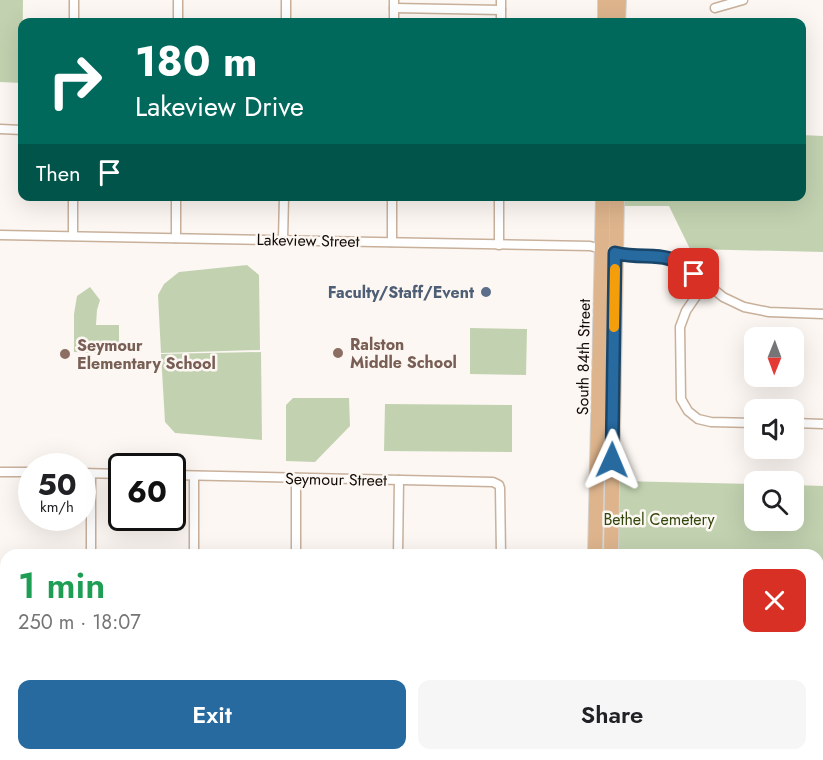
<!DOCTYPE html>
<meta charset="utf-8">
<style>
body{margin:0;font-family:Jost,sans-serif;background:#f6f6f6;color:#202124;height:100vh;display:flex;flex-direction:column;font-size:22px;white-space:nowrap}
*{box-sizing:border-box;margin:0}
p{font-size:20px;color:#757577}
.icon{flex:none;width:33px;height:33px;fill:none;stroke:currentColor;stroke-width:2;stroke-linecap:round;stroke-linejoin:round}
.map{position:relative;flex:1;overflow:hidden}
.sheet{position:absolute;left:0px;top:549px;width:824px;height:212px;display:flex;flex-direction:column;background:#fff;border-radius:18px 18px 0 0;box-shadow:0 6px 24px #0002}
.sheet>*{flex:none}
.banner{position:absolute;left:18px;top:18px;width:788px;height:183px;border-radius:12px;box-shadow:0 6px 24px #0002;background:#00695c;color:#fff;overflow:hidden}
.needle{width:39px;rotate:181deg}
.controls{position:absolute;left:744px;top:327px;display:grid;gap:12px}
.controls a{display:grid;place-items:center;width:60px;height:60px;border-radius:12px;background:#fff;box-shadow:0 6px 24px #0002;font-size:30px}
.speed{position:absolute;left:18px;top:453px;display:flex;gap:12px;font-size:30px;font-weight:700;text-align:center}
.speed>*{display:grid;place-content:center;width:78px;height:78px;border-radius:50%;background:#fff;box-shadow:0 6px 24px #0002;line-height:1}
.speed small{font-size:15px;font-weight:400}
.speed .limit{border:3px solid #111;border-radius:9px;background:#fff;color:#111}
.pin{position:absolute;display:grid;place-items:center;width:51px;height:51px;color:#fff;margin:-26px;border-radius:12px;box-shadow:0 3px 9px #0006}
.me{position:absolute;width:66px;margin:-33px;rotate:1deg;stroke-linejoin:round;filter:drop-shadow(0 0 4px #0008)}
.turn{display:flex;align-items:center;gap:21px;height:126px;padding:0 18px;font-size:27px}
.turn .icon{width:78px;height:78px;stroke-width:2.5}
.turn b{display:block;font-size:42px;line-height:51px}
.then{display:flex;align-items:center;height:57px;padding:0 18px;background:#0003;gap:12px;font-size:22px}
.round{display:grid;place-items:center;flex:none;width:63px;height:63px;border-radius:12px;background:#f6f6f6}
.summary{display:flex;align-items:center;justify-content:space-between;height:102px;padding:0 18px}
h1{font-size:36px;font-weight:600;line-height:45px;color:#1e9e55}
.button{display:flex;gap:12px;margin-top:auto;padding:12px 18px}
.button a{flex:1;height:69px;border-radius:12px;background:#276aa0;color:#fff;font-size:24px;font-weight:600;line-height:69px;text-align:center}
.button a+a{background:#f6f6f6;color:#202124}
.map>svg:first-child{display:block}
</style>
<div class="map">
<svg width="823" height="760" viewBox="0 0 823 760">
<rect width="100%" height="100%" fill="#fcf7f2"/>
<g fill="#c2d2b0">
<polygon points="0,0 23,0 22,83 0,82"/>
<polygon points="801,135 823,136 823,252 690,249 669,206 624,206 624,197 801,196"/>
<polygon points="247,265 259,275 260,350 161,353 158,295 164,284 179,272"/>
<polygon points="90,287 100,300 97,310 96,325 119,325 119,347 96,347 96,353 74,352 74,314 77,296"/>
<polygon points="470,328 527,329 526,375 470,374"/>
<polygon points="261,352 262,440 175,433 165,422 161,354"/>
<polygon points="293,398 349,398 350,426 315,462 286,461 286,405"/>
<polygon points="385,404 512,405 512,452 384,451"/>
<polygon points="618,481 754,484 754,520 794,520 794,485 823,486 823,652 818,652 818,555 618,555"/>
</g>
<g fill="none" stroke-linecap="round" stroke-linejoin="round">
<defs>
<g id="minor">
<polyline points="394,8 501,10"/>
<polyline points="715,8 743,0"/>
<polyline points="74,22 74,0"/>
<polyline points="178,22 178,0"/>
<polyline points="286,22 286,0"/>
<polyline points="394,22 394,0"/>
<polyline points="501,22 501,0"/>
<polyline points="0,129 22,130"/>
<polyline points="0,235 590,246 629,256 672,258 683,264 723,297 744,307 769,312 823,314"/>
<polyline points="73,236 73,196"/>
<polyline points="176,238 176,196"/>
<polyline points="283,240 284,196"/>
<polyline points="392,242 392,196"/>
<polyline points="499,245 499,196"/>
<polyline points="705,283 686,311 680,327 681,399 688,411 698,419 711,422 754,423"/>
<polyline points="794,423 823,424"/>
<polyline points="0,472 32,472"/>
<polyline points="82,473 122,474"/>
<polyline points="172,475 493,482 499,485 500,488 501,555"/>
<polyline points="91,555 91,474"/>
<polyline points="194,555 194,476"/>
<polyline points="296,555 296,478"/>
<polyline points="398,555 399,480"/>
<polyline points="0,665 6,666"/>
<polyline points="89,760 89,754"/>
</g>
<g id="primary">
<polyline points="605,22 605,0"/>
<polyline points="618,22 619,0"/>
<polyline points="595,555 603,196"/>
<polyline points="611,555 617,196"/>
<polyline points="0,693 6,693"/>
<polyline points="818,699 823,699"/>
<polyline points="0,708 6,708"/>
<polyline points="818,717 823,717"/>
<polyline points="594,760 594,754"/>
<polyline points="611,760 611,754"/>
</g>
</defs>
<use href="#minor" stroke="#c8b09b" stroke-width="11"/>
<use href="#primary" stroke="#d4d3d2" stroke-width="16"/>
<use href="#minor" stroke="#fff" stroke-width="8"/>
<use href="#primary" stroke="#ddb48c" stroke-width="14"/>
</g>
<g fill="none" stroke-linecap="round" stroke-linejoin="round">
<defs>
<path id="route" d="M612,460L615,253C650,261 664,247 694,274"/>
</defs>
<use href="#route" stroke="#194568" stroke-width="15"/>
<use href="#route" stroke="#276aa0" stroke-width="10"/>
<polyline stroke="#f59e0b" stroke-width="10" points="614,327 615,269"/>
</g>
<circle fill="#5c6f8a" stroke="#fcf7f2" stroke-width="2" cx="486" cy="292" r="6"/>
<g fill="#8d6e63" stroke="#fcf7f2" stroke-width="2">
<circle cx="338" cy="353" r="6"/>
<circle cx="65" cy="354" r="6"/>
</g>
<g text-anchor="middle" stroke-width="5" stroke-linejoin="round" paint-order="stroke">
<g font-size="16" fill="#120a04" stroke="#fcf7f2">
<text transform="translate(308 240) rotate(1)" y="6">Lakeview Street</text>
<text transform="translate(583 357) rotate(-89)" y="6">South 84th Street</text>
<text transform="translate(336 479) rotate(1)" y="6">Seymour Street</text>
</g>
<g font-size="16" font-weight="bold" fill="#4e5e75" stroke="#fcf7f2" text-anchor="end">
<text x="474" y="298">Faculty/Staff/Event</text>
</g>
<g font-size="16" font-weight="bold" fill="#785e54" stroke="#fcf7f2" text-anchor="start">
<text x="350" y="350">Ralston<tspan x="350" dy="18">Middle School</tspan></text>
<text x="77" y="351">Seymour<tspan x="77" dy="18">Elementary School</tspan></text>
</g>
<g font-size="16" fill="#32470b" stroke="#fcf7f2">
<text x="659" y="525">Bethel Cemetery</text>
</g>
</g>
</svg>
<div class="controls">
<a><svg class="needle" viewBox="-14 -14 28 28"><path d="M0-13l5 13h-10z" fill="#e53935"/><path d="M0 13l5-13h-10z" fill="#757577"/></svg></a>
<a><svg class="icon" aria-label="sound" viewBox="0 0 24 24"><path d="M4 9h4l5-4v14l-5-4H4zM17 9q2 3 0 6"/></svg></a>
<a><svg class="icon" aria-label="search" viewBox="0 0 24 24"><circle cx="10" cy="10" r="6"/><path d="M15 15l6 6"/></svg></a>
</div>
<div class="speed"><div>50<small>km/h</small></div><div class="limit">60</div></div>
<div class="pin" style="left:694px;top:274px;background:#d93025"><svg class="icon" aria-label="arrive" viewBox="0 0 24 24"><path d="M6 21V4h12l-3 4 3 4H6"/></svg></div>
<svg class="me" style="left:612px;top:460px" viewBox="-20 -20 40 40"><path d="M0-17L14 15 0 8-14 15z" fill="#276aa0" stroke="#fff" stroke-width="4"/></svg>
<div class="banner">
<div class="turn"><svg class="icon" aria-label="right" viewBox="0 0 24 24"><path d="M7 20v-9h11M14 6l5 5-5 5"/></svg><div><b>180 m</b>Lakeview Drive</div></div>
<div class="then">Then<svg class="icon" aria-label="arrive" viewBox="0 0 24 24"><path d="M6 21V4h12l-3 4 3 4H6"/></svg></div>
</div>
<section class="sheet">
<div class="summary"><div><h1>1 min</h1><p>250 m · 18:07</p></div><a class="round" style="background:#d93025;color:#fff"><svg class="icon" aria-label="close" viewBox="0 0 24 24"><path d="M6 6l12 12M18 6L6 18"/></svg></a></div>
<div class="button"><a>Exit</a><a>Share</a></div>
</section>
</div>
